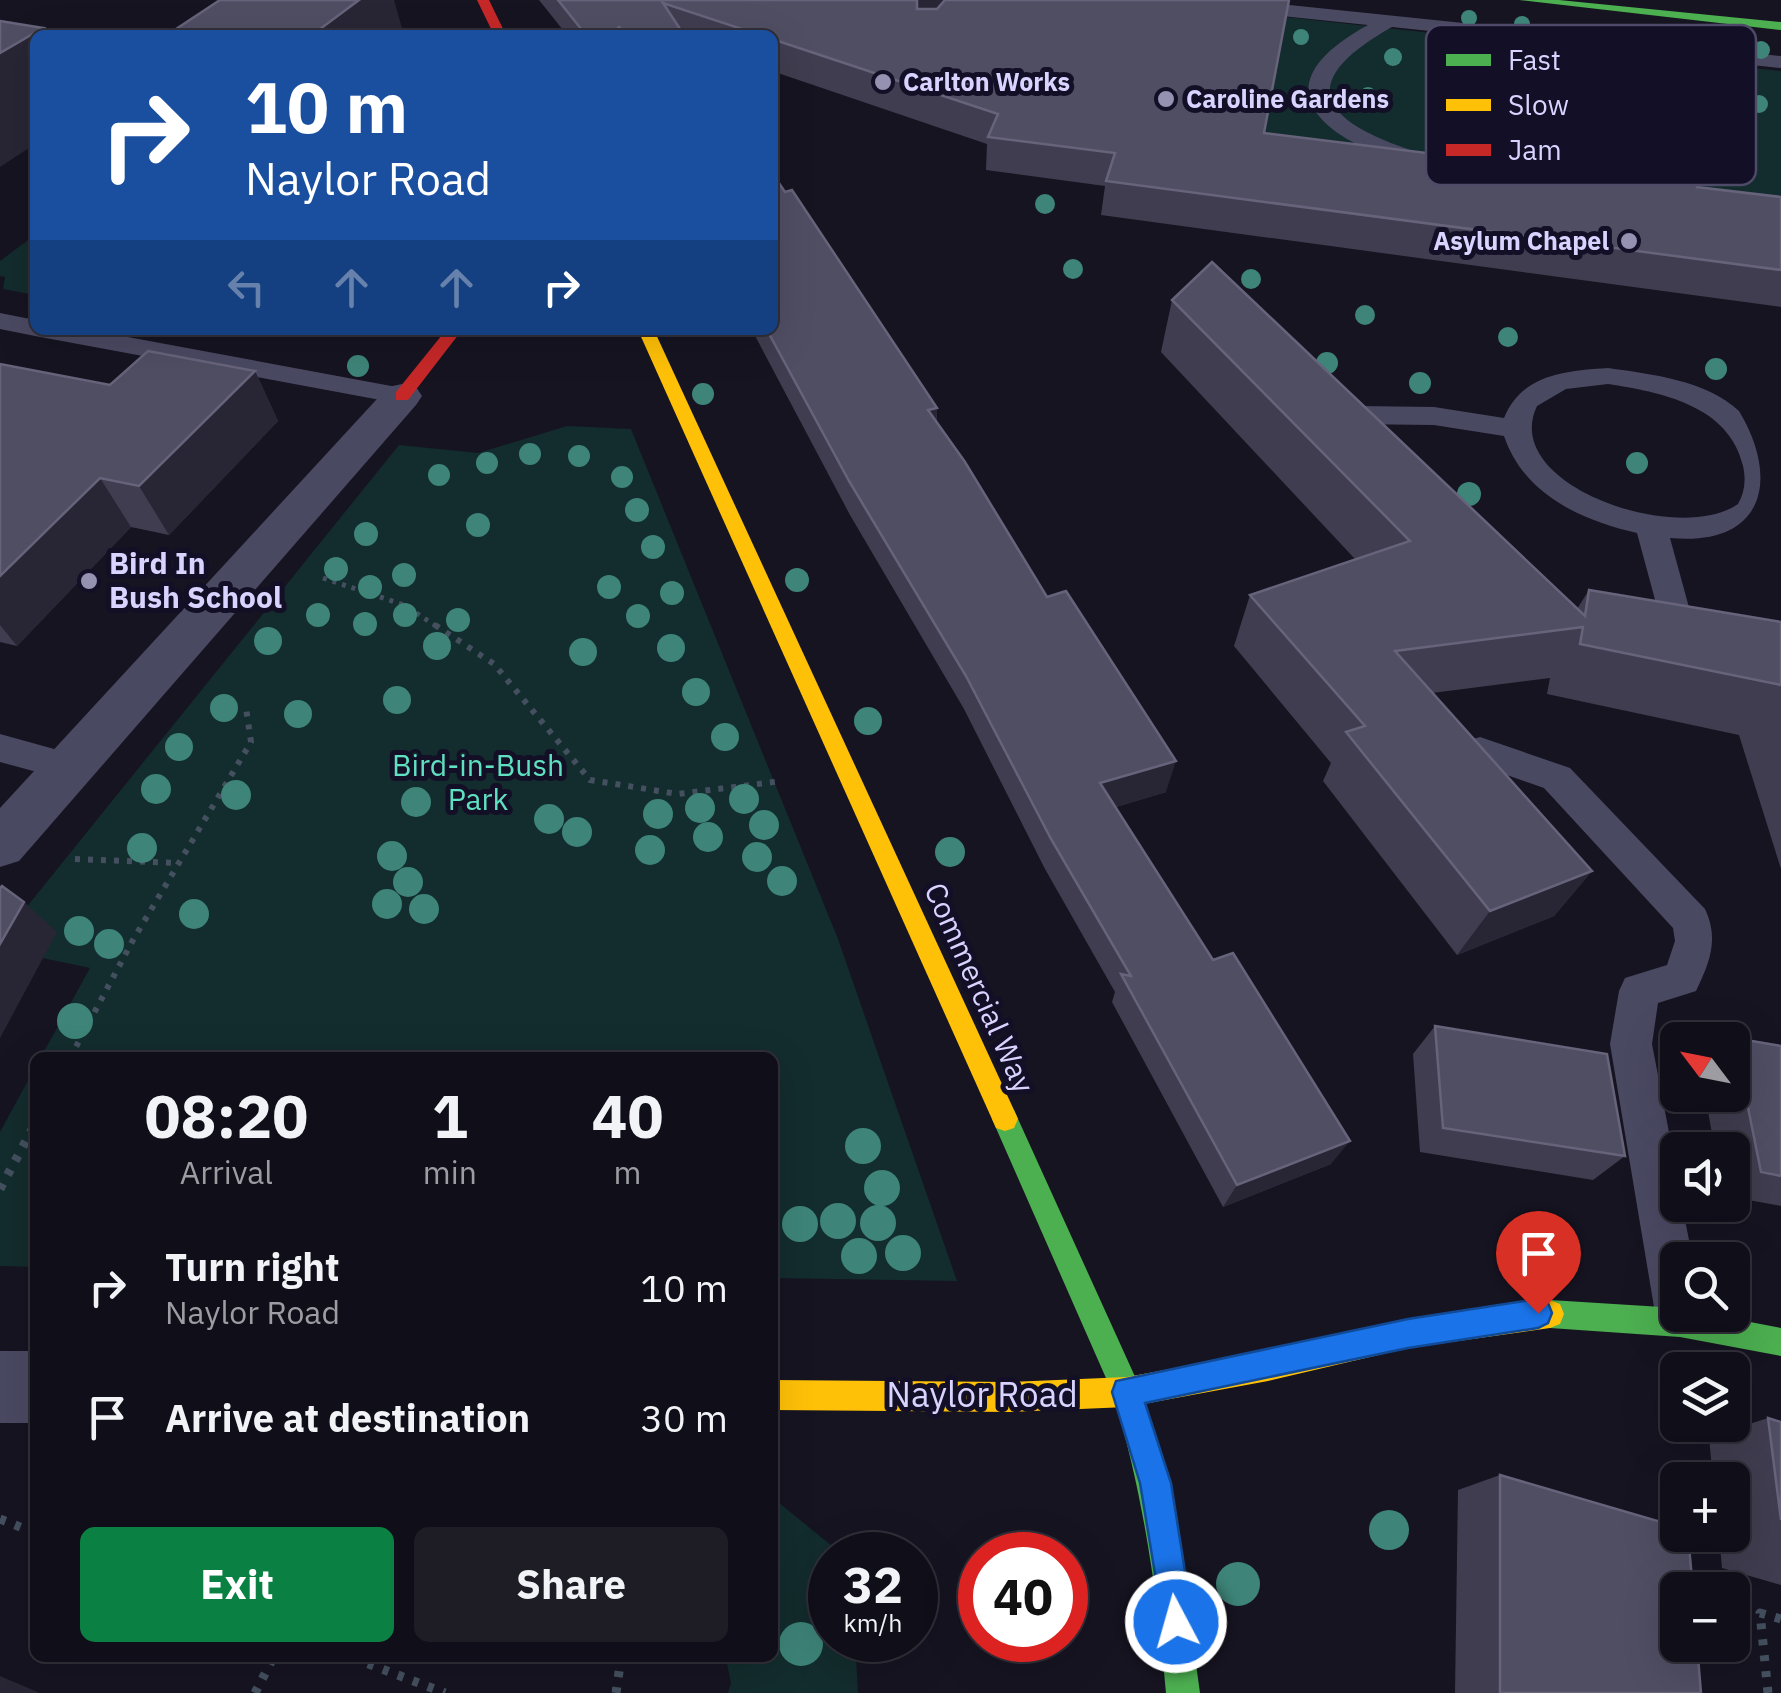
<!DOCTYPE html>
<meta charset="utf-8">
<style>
body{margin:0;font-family:"IBM Plex Sans",sans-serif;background:#1e1d26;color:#f1f3f6;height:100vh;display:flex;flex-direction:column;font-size:38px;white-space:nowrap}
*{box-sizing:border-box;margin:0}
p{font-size:32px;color:#9c9ca2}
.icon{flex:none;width:55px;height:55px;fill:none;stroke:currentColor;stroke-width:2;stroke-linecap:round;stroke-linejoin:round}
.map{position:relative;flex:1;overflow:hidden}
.side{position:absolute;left:30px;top:1052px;width:748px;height:610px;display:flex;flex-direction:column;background:#100f19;border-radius:15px;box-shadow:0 10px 40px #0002,0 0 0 2px #302f38}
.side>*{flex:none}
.top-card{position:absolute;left:30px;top:30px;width:748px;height:305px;border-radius:15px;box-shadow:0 10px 40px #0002,0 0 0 2px #302f38;background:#1a4fa0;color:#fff;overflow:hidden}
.needle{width:65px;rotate:302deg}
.fabs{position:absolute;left:1660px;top:1022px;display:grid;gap:20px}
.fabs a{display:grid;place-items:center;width:90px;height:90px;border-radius:15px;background:#100f19;box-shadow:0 10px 40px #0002,0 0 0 2px #302f38;font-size:50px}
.speed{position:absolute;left:808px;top:1532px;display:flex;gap:20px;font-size:50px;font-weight:700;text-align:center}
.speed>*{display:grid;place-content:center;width:130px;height:130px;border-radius:50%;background:#100f19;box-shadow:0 10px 40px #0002,0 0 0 2px #302f38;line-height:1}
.speed small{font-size:25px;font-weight:400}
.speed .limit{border:15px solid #d22;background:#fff;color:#111}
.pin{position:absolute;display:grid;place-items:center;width:85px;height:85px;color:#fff;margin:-102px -42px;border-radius:50% 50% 50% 0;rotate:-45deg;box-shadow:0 0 10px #0007}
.pin .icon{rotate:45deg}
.me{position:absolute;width:110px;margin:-55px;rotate:354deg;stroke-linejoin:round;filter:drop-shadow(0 0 8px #0008)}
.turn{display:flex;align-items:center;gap:35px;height:210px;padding:0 50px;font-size:45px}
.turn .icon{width:130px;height:130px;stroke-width:2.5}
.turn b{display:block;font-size:70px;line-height:85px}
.lanes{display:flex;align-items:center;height:95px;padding:0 50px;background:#0003;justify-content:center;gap:50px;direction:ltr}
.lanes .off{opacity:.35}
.eta{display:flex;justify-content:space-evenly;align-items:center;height:170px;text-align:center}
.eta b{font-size:60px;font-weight:800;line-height:70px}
.button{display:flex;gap:20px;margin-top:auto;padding:20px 50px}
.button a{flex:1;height:115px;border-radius:15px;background:#0b8043;color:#fff;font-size:40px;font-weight:800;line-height:115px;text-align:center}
.button a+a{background:#1e1d26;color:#f1f3f6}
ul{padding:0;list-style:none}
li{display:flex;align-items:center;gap:30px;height:130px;padding:0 50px}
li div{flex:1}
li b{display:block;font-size:38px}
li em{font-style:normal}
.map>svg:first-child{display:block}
</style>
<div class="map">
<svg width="1781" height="1693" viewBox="0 0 1781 1693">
<rect width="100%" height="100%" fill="#161421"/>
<g fill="#132c2d">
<polygon points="1285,17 1781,71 1781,234 1256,166"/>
<polygon points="35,235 35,295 3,289 5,277 0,276 0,261"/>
<polygon points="567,426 631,429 838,939 957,1281 773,1278 772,1058 41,1057 90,968 0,949 0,940 399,445 478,453"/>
<polygon points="35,1068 35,1267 0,1266 0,1132"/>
<polygon points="773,1498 843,1555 830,1555 830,1640 855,1640 858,1693 728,1693 731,1683 726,1658 772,1658"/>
</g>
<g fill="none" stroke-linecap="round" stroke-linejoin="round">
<polyline stroke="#44505f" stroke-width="5" stroke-dasharray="4 6" stroke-linecap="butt" points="323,578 404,605 439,628"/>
<g stroke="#44505f" stroke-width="6" stroke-dasharray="5 8" stroke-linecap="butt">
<polyline points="435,625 494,664 590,780 678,794 782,781"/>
<polyline points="75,859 178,863"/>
<polyline points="70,1058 133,940 251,742 246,708"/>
</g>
<g stroke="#44505f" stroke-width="9" stroke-dasharray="6 10" stroke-linecap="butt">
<polyline points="0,1189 35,1124"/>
<polyline points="0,1519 35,1533"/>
<polyline points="353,1658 445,1693"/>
<polyline points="255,1693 273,1658"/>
<polyline points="616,1693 621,1658"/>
<polyline points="1768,1693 1760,1613 1781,1619"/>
</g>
<g fill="#4a4962" fill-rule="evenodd">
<path d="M1176,0H1242L1781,56V68L1392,27C1278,91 1339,129 1430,156L1433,161L1430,166L1422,168C1334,146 1247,91 1368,25L1186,6Z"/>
<polygon points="0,313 35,320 35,330 90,330 402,388 416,396 402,404 35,336 0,329"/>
<path d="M1608,368C1650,374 1706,380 1739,411C1781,481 1763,547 1670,538L1696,633L1692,641L1680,645L1668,641L1664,633L1637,533C1581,520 1524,495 1504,436L1434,425L1350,424L1340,421L1318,397L1332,389L1342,391L1357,406L1434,407L1504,418C1522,374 1565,371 1608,368ZM1608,384C1660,392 1729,405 1743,466C1746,479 1745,492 1738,504C1679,546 1499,485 1537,406L1566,389Z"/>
<polygon points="0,734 83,757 88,767 83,777 70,781 0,762"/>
<path d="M1480,737L1570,768L1705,909C1719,939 1710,962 1696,991L1658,1003L1652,1044L1678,1179V1205H1682L1693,1260H1678V1315H1698L1695,1324L1678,1331L1661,1324L1654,1307L1610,1044L1619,991L1625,978L1667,965L1675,941L1673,928L1544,788L1467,761L1462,751L1467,741Z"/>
</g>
<g fill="#4a4962" fill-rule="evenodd">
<polygon points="402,384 416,387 422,396 416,405 19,861 0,867 0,808 388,387"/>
<rect x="0" y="1351" width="35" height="72"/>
</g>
<g fill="#4caf50" fill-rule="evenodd">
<polygon points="1519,0 1559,0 1781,22 1781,30"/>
<path d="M1005,1107L1014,1110L1142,1392L1164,1466L1179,1541L1200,1693H1166C1157,1591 1143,1492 1113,1394L992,1119L996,1110Z"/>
<polygon points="1550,1300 1678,1308 1678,1315 1714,1315 1781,1328 1781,1356 1680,1337 1550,1328 1540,1324 1536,1314 1540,1304"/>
</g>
<g fill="#ffc107" fill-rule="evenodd">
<polygon points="638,330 654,330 1014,1110 1018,1119 1014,1128 1005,1131 996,1128"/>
<polygon points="1550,1300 1560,1304 1564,1314 1560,1324 1550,1328 1408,1348 1268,1381 1127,1407 1010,1412 772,1410 772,1380 1010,1382 1127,1377 1268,1351 1408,1320"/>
</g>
<g fill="#c62828" fill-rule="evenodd">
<polygon points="477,0 489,0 506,35 494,35"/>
<polygon points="446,330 462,330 408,400 396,400 396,392"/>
</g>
</g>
<g fill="#3e8478">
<circle cx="1469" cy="18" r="8"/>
<circle cx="1522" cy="24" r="8"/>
<circle cx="1301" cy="37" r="8"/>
<circle cx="1761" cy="50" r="9"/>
<circle cx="1393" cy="57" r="9"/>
<circle cx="1368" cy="96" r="9"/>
<circle cx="1759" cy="104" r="9"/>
<circle cx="1045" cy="204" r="10"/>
<circle cx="1073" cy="269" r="10"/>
<circle cx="1251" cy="279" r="10"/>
<circle cx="1365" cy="315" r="10"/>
<circle cx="1508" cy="337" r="10"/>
<circle cx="1327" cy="363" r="11"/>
<circle cx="358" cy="366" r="11"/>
<circle cx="1716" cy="369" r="11"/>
<circle cx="1420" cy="383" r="11"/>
<circle cx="703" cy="394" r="11"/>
<circle cx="530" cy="454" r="11"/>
<circle cx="579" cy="456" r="11"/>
<circle cx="487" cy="463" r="11"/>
<circle cx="1637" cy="463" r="11"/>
<circle cx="439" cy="475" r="11"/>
<circle cx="622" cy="477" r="11"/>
<circle cx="1469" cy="494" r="12"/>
<circle cx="637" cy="510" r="12"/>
<circle cx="478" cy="525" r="12"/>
<circle cx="366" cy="534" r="12"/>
<circle cx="653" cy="547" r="12"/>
<circle cx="336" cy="569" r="12"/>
<circle cx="404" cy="575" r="12"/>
<circle cx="797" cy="580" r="12"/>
<circle cx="370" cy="587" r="12"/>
<circle cx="609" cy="587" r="12"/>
<circle cx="672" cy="593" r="12"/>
<circle cx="318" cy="615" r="12"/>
<circle cx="405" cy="615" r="12"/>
<circle cx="638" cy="616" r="12"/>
<circle cx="458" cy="620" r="12"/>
<circle cx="365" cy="624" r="12"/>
<circle cx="268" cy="641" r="14"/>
<circle cx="437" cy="646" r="14"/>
<circle cx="671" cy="648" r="14"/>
<circle cx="583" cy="652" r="14"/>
<circle cx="696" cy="692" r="14"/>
<circle cx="397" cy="700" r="14"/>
<circle cx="224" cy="708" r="14"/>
<circle cx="298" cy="714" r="14"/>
<circle cx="868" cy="721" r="14"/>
<circle cx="725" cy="737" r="14"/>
<circle cx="179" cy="747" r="14"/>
<circle cx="156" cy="789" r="15"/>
<circle cx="236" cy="795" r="15"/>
<circle cx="744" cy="799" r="15"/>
<circle cx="416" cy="802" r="15"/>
<circle cx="700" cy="808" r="15"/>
<circle cx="658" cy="814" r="15"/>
<circle cx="549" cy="819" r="15"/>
<circle cx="764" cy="825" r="15"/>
<circle cx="577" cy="832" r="15"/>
<circle cx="708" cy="837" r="15"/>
<circle cx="142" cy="848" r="15"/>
<circle cx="650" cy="850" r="15"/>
<circle cx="950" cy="852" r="15"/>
<circle cx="392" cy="856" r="15"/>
<circle cx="757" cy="857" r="15"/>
<circle cx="782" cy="881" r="15"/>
<circle cx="408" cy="882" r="15"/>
<circle cx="387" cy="904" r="15"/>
<circle cx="424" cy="909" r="15"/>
<circle cx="194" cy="914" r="15"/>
<circle cx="79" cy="931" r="15"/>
<circle cx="109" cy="944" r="15"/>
<circle cx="75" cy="1021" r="18"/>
<circle cx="863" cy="1146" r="18"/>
<circle cx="882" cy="1188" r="18"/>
<circle cx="838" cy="1221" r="18"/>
<circle cx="878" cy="1223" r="18"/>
<circle cx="800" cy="1224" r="18"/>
<circle cx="903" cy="1253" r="18"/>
<circle cx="859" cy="1256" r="18"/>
<circle cx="1389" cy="1530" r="20"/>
<circle cx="1238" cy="1584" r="22"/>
<circle cx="801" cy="1644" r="22"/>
</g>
<g fill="#403d50">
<polygon points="539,0 944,0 935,9 1264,133 1582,172 1587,161 1697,187 1781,197 1781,307 1101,215 1105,186 986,170 987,144 772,71 772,35 567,35"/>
<polygon points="785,192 937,408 937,422 1166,792 1116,807 1331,1164 1223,1207 1112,1002 1115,992 1045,869 964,709 850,515 752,330 772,330"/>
<polygon points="1172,300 1577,609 1589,590 1781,622 1781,869 1739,735 1547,694 1550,678 1432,693 1592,871 1554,916 1457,955 1323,781 1331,763 1234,646 1250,595 1355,559 1161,352"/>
<polygon points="0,364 110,385 255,371 278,421 169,535 131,527 17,646 0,642"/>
<polygon points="1435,1026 1625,1156 1593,1180 1420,1152 1413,1054"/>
<polygon points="1734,1038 1781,1046 1781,1206 1732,1197 1732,1150 1715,1150 1705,1095 1732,1095 1732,1040 1731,1040"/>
<polygon points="1768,1418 1781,1422 1781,1585 1722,1568 1719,1535 1732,1535 1732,1480 1713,1480 1709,1437"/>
<polygon points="1500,1475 1701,1693 1455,1693 1458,1490"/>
</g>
<g fill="#282635">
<polygon points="359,0 394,0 404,35 312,35"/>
<polygon points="917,0 944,0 916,27"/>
<polygon points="43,28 46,35 35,35 35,144 0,167 0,53"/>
<polygon points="255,371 278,421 169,535 139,486"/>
<polygon points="937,408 936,443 928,410"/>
<polygon points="100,478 131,527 17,646 0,625 0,576"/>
<polygon points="1176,761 1166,792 1093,814 1100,783"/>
<polygon points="1592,871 1554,916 1457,955 1490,911"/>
<polygon points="24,902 57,932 0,1038 0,944"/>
<polygon points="1350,1141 1331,1164 1223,1207 1237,1185"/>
<polygon points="0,1676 40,1693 0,1693"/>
</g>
<g fill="#504e63" stroke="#66637b" stroke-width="2.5">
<polygon points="220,0 359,0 312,35 167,35"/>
<polygon points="558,0 917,0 917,9 937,9 945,0 1289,0 1264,133 1588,173 1587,161 1694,175 1697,187 1781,197 1781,270 1106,181 1115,153 988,137 998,114 772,39 772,35 760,35 663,3 684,35 628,35 619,27 611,35 586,35"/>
<polygon points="0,21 43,28 0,53"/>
<polygon points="772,173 785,192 792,190 937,408 928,410 965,462 1047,597 1066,591 1176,761 1100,783 1213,960 1233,953 1350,1141 1237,1185 1121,974 1131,976 1051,839 966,676 849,481 767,330 772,330"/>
<polygon points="1212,262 1585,616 1589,590 1781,622 1781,685 1580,644 1583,627 1395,651 1592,871 1490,911 1346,732 1365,726 1250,595 1410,541 1172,300"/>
<polygon points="148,351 255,371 139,486 100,478 0,576 0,364 110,385"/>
<polygon points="2,886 24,902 0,944 0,888"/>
<polygon points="1435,1026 1607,1054 1625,1156 1443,1128"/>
<polygon points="1734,1038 1781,1046 1781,1176 1761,1172"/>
<polygon points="1768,1418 1781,1422 1781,1520"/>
<polygon points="1500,1475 1678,1527 1678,1535 1688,1535 1693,1590 1678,1590 1678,1645 1697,1645 1701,1693 1500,1693"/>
</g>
<polygon fill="#1a73e8" stroke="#114b97" stroke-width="2.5" points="1538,1299 1548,1303 1552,1313 1548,1323 1538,1328 1408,1348 1145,1403 1171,1483 1193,1622 1188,1634 1176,1639 1165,1634 1140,1483 1112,1392 1116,1381 1408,1319"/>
<g fill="#9591b1" stroke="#130f26" stroke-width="4">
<circle cx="883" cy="82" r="10"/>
<circle cx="1166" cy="99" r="10"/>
<circle cx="1629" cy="241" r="10"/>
<circle cx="89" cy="581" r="10"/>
</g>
<g text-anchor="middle" stroke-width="10" stroke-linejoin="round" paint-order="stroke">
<g font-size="25" font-weight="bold" fill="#d9d4ff" stroke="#130f26" text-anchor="start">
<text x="903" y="91">Carlton Works</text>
<text x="1186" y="108">Caroline Gardens</text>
<text x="1609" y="250" text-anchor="end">Asylum Chapel</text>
</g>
<g font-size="30" font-weight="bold" fill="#d9d4ff" stroke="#130f26" text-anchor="start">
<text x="109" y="574">Bird In<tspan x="109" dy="34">Bush School</tspan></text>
</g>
<g font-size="30" fill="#5fe0c0" stroke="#130f26">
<text x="478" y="776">Bird-in-Bush<tspan x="478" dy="34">Park</tspan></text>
</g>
<g font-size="30" fill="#d9d4ff" stroke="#130f26">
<text transform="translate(979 988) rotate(66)" y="10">Commercial Way</text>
</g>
<g font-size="35" fill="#d9d4ff" stroke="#130f26">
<text x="982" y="1407">Naylor Road</text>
</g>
</g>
<rect x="1426" y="25" width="330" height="160" rx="15" fill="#130f26" stroke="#4e4a67" stroke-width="2.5"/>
<rect x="1446" y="54" width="45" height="12" fill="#4caf50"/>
<rect x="1446" y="99" width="45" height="12" fill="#ffc107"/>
<rect x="1446" y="144" width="45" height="12" fill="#c62828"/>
<g font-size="28" fill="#d9d4ff">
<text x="1508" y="70">Fast</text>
<text x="1508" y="115">Slow</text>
<text x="1508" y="160">Jam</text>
</g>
</svg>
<div class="fabs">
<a><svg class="needle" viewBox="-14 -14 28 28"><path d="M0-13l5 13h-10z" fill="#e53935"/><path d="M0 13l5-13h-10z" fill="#9c9ca2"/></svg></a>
<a><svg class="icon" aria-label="sound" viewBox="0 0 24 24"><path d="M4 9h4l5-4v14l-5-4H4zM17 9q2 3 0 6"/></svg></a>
<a><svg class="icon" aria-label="search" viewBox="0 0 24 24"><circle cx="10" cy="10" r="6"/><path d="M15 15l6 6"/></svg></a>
<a><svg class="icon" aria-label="layers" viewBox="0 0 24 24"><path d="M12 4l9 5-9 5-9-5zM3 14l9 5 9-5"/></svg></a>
<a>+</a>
<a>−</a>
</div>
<div class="speed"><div>32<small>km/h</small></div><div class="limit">40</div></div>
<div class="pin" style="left:1538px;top:1313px;background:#d93025"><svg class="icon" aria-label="arrive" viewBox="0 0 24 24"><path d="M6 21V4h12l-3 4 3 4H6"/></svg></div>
<svg class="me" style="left:1176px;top:1622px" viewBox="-20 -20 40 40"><circle r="17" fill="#1a73e8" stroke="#fff" stroke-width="3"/><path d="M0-11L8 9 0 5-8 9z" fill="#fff"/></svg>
<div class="top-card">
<div class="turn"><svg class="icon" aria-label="right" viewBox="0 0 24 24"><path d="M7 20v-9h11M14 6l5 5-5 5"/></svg><div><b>10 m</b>Naylor Road</div></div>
<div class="lanes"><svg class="icon off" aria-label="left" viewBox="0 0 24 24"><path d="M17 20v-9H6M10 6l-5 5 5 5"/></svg><svg class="icon off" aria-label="ahead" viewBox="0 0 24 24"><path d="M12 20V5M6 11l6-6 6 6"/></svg><svg class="icon off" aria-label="ahead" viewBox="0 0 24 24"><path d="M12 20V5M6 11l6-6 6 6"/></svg><svg class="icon" aria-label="right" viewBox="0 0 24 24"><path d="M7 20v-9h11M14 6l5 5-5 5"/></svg></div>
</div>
<section class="side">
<div class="eta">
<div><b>08:20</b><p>Arrival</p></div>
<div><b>1</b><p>min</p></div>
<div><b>40</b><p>m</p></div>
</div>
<ul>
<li><svg class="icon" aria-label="right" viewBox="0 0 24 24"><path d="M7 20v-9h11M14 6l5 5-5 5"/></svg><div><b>Turn right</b><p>Naylor Road</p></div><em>10 m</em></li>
<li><svg class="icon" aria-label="arrive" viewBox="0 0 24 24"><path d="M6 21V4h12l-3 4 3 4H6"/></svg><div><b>Arrive at destination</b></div><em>30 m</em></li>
</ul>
<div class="button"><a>Exit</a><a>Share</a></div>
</section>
</div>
